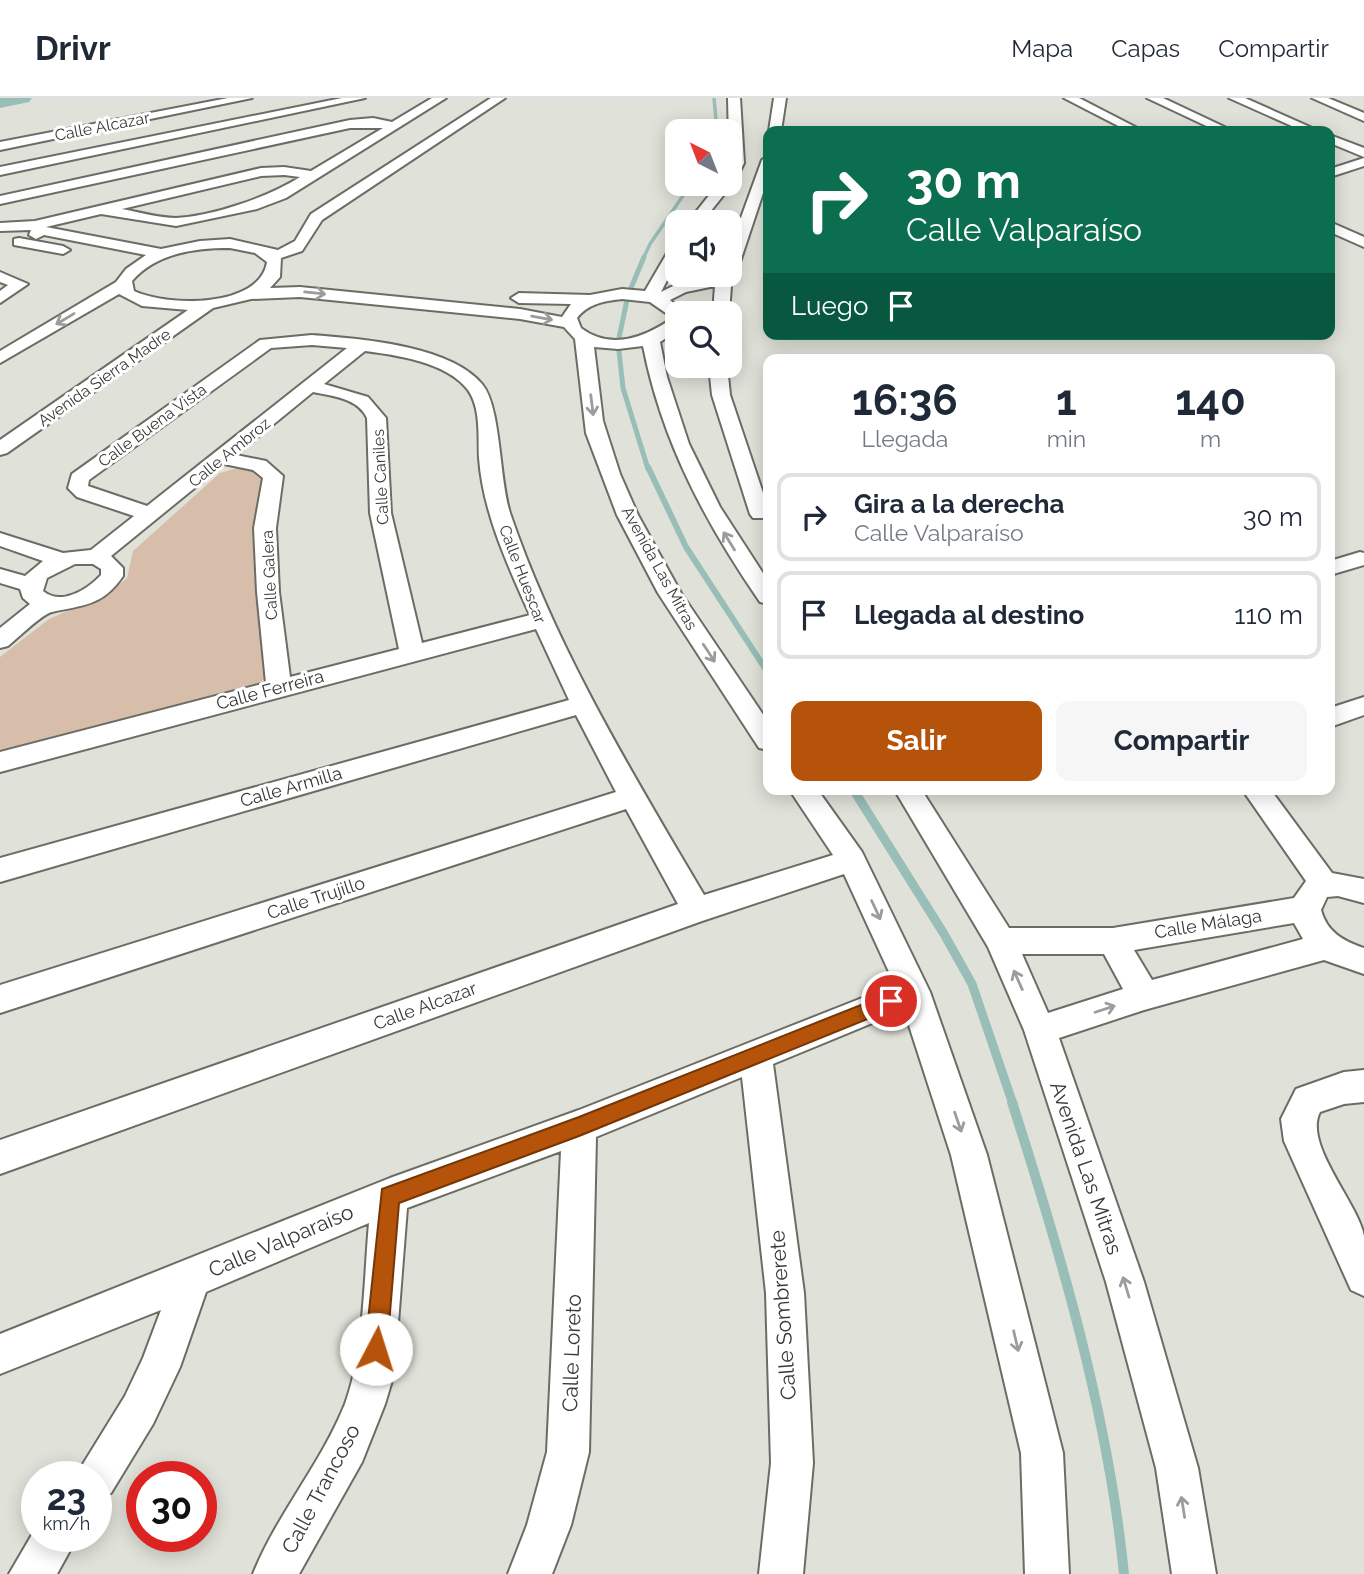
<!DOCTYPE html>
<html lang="es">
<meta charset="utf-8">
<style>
body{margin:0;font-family:Raleway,sans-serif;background:#f6f6f7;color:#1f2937;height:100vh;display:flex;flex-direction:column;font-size:26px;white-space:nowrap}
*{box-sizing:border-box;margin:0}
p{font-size:23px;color:#747a83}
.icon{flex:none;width:38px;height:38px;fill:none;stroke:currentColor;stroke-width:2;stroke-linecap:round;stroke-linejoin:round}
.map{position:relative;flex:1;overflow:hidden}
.sheet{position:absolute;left:763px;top:256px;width:572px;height:441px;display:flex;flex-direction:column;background:#fff;border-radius:14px;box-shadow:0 4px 18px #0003}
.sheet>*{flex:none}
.guide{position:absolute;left:763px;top:28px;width:572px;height:214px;border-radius:14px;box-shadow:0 4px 18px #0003;background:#0b6e4f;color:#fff;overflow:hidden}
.needle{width:46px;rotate:318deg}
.tools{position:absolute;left:665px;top:21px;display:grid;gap:14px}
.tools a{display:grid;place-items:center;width:77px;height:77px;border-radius:14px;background:#fff;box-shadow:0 4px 18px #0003;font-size:35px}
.speed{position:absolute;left:21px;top:1363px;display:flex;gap:14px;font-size:35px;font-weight:700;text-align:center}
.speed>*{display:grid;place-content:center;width:91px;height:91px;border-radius:50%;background:#fff;box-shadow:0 4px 18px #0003;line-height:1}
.speed small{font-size:18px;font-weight:400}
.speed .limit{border:10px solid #d22;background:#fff;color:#111}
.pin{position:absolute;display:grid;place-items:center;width:60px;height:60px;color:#fff;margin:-30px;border:4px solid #fff;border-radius:50%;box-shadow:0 2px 7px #0007}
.me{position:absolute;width:77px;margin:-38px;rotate:5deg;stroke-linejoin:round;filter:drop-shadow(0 0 5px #0008)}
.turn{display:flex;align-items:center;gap:24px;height:147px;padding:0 28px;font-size:32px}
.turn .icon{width:91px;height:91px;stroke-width:2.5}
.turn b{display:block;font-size:49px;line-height:60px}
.then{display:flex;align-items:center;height:66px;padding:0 28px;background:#0003;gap:14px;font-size:26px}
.eta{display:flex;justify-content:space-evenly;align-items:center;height:119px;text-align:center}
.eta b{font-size:42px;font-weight:700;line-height:49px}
.button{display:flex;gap:14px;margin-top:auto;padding:14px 28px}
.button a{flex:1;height:80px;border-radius:14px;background:#b45309;color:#fff;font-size:28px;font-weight:700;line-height:80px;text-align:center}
.button a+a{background:#f6f6f7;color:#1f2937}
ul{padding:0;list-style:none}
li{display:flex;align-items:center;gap:21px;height:88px;margin:0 14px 10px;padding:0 14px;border:4px solid #e0e1e3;border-radius:14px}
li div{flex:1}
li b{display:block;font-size:26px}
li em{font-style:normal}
header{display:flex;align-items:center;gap:42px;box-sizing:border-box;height:98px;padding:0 35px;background:#fff;border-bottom:2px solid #e0e1e3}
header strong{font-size:33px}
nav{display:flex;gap:38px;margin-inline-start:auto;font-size:24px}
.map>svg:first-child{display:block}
</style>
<header>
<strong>Drivr</strong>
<nav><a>Mapa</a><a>Capas</a><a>Compartir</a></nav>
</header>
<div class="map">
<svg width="1364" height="1476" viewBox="0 0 1364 1476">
<rect width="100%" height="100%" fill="#e0e2d9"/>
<polygon fill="#d7beab" points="245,368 262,374 256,438 266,580 253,590 0,654 0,559 49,521 110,494 127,480 133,453 220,375"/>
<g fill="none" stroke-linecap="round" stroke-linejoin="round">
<g stroke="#98beb7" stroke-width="3.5">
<polyline points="714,0 717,33"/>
<polyline points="643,161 650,146 691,86"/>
</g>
<g stroke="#98beb7" stroke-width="5">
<polyline points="631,190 644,159"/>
<polyline points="619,240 627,202"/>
<polyline points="619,253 623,290 648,371"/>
</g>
<polyline stroke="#98beb7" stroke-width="6" points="648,369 686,449 768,575"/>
<polyline stroke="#98beb7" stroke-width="9" points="853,691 944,836 972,886 1013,1006"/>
<path stroke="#98beb7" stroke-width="10" d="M1012,1004C1061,1157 1108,1316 1124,1476"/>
<polygon fill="#98beb7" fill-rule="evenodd" points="0,0 32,0 29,4 0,10"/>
<defs>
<g id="minor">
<polygon points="228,0 252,0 0,52 0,44"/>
<polygon points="342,0 365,0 0,77 0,69"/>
<path d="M432,0H446L286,100L257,111L176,128L101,116L46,129L161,151L200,143L230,141L278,152L295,143L311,116L491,0H505L322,122L302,153L281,160L280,179L270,190L300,189L520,211L562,219L571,206L519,205L511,200L519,195L590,197L622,191L645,193L670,150L677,146V163L661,194L675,187L730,177V150L762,62L768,58V80L738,170L732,174L729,215H713L715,188L686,194L670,202L685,215H677V233L660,244L667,279L689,346L720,409L768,483V506L760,504C705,424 662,344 643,248L618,251L594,249L603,323L620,376L638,417L681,495L768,624V652L759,650L658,495L617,417L586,335L575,241L564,229L520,221L300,199L251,201L213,210L7,355L0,357V342L188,212L142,208L119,196L0,265V253L116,184L126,171L146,157L44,137L36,141L29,137L31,132L0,133V125L35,123L261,70L284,69L311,73L383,30H350L0,106V98L350,22L373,20L392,24ZM284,77L300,79C268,99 214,118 176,120C159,120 139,114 122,111L261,78ZM230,150L255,155L267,164C260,210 168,209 134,193L132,183C156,155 195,150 230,150ZM622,201L650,204L673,220C645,239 612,253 581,230L577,220C589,205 605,203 622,201Z"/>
<polygon points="728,0 740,0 744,65 735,83 730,84 730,89 702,124 688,124 718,86 730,86"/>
<polygon points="774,0 786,0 781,33 769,33"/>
<polygon points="1064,0 1079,0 1143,33 1128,33"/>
<polygon points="1147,0 1163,0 1233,33 1217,33"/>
<polygon points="1229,0 1245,0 1319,33 1303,33"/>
<polygon points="1312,0 1328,0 1364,15 1364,23"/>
<polygon points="1330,37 1364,50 1364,59 1330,45"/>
<polygon points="1364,60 1364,68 1330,79 1330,71"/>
<polygon points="1330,124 1364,139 1364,149 1330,134"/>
<polygon points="19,140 63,148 70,152 63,156 14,147 14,141"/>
<polygon points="0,174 28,186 0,205 0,193 8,187 0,184"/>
<path d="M312,237C361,241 449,247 482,286C501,308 499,381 510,415C556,550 632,675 704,797L833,757L789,691H817L862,754L930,894L987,1057L1063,1355L1069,1476H1025L1021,1355L951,1057L904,912L773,966L804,1195L813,1365L803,1476H759L771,1365L766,1195L742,979L596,1039L589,1354L571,1427L552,1476H508L527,1427L547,1354L561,1053L407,1110L394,1276L385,1306L362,1364L299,1476H253C277,1416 321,1366 345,1306C364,1255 364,1180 369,1125L206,1194L180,1269L153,1326L111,1395L96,1401V1379H75L125,1298L143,1260L161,1212L0,1276V1236L390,1080L579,1012L895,887L844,776L702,823L0,1076V1042L678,806L626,711L0,915V887L616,694L576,617L0,784V760L569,602L536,531L0,674V654L266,585L257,494L254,430L263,380L253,372L224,366L111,458L123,470V478C103,508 83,507 52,514C42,516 18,540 8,548L0,550V530L30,506L23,500L20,491L0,485V471L25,478L43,463L0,448V435L63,455L91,452L134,418L77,399L68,390L72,376L260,242ZM312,247L347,250L147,408L88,388L89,382L271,250ZM365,253C396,257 447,264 468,292C481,310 478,339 479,360C483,415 508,468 530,517L422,545L391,415L386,320L368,299L324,286ZM313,294C332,298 358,300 367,320L370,415L399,551L290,579L279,494L276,430L283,378L266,363L236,357ZM75,466H93L101,471V477C87,492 61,508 43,493L47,480Z"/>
<polygon points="709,268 727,268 730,297 768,410 767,420 753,420 750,416 712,297"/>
<polygon points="1360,454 1364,455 1364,467 1330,477 1330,463"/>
<polygon points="1364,599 1364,617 1330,629 1330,610"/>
<path d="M894,691H921L1009,830H1113L1294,800L1306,783L1242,691H1270L1332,775L1364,781V805L1338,798L1327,799L1321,812C1327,834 1343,843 1364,850V876L1324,862L1144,912L1059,940L1144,1184L1198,1370L1216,1476H1172L1156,1370L1106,1184L1024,932L988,849ZM1294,825L1303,841L1152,882L1134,852ZM1022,856H1104L1123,891L1048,915Z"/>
<path d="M1364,972V1004L1344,1006L1320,1014C1303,1046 1358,1105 1364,1138C1364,1157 1364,1179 1364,1198L1351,1192L1284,1043L1281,1021L1296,991L1344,974Z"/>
<polygon points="37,1428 37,1438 78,1438 57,1476 9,1476"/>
</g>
</defs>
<use href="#minor" stroke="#6b6d65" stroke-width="4"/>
<use href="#minor" fill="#fff" fill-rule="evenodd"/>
</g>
<defs><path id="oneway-shaft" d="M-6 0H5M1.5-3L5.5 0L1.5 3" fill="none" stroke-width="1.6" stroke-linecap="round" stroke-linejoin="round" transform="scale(1.75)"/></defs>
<g stroke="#9c9c9a">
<use href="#oneway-shaft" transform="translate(315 195) rotate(6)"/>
<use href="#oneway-shaft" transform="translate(542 220) rotate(10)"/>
<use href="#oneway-shaft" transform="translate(65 221) rotate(149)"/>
<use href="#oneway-shaft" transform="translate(592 307) rotate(83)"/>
<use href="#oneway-shaft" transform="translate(729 443) rotate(-122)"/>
<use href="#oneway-shaft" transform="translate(709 555) rotate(57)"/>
<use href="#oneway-shaft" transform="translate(876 812) rotate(65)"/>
<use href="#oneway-shaft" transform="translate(1018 882) rotate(-114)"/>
<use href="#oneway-shaft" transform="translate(1105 911) rotate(-18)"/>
<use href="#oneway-shaft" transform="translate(958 1024) rotate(71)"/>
<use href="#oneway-shaft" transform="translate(1126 1189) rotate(-107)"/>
<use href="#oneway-shaft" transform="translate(1016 1243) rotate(77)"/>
<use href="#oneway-shaft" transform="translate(1183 1409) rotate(-99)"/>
</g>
<polygon fill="#b45309" stroke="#753606" stroke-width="2" points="891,895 897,897 900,903 897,909 579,1038 399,1105 387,1251 384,1258 376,1262 368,1258 365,1251 382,1091 579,1019"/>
<g text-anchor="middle" stroke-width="6" stroke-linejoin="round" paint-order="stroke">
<g font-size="16" fill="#383a36" stroke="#fff">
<text transform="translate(102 28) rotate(-11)" y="6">Calle Alcazar</text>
<text transform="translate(104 279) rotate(-35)" y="6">Avenida Sierra Madre</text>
<text transform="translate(152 327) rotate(-36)" y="6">Calle Buena Vista</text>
<text transform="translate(229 354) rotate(-39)" y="6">Calle Ambroz</text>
<text transform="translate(380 379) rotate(-93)" y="6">Calle Caniles</text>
<text transform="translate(660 470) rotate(61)" y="6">Avenida Las Mitras</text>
<text transform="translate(523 476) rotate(69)" y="6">Calle Huescar</text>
<text transform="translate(269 477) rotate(-93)" y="6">Calle Galera</text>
</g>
<g font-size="18" fill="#383a36" stroke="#fff">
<text transform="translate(270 592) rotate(-15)" y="6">Calle Ferreira</text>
<text transform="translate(291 689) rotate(-16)" y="6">Calle Armilla</text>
<text transform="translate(316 800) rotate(-18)" y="6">Calle Trujillo</text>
<text transform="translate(1208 826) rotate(-9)" y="6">Calle Málaga</text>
<text transform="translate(425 908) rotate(-20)" y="6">Calle Alcazar</text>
</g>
<g font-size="21" fill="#383a36" stroke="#fff">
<text transform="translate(1086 1070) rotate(71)" y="7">Avenida Las Mitras</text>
<text transform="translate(281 1143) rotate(-23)" y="7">Calle Valparaíso</text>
<text transform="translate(783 1217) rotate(-94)" y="7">Calle Sombrerete</text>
<text transform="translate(572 1255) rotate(-88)" y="7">Calle Loreto</text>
<text transform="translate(321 1391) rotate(-62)" y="7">Calle Trancoso</text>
</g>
</g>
</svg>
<div class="tools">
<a><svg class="needle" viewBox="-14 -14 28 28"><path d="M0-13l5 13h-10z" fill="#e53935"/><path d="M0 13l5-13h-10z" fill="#747a83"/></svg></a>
<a><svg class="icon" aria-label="sound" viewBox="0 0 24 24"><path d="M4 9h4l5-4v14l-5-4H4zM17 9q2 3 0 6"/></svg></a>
<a><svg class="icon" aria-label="search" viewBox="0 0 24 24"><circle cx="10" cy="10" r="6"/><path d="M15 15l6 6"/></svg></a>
</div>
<div class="speed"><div>23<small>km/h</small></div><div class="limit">30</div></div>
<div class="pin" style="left:891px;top:903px;background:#d93025"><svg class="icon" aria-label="arrive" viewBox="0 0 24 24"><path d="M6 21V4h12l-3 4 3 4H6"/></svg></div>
<svg class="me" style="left:376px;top:1251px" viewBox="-20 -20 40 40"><circle r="19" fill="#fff"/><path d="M0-13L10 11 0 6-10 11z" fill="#b45309"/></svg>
<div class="guide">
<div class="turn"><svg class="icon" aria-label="right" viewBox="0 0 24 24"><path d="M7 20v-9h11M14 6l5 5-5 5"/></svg><div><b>30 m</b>Calle Valparaíso</div></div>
<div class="then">Luego<svg class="icon" aria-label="arrive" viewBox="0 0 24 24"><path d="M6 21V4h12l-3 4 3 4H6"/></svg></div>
</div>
<section class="sheet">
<div class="eta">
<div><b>16:36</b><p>Llegada</p></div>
<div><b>1</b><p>min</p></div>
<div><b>140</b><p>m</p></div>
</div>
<ul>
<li><svg class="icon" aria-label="right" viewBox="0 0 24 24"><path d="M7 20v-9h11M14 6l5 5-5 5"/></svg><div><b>Gira a la derecha</b><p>Calle Valparaíso</p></div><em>30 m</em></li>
<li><svg class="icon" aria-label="arrive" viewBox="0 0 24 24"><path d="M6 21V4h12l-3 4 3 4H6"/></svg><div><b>Llegada al destino</b></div><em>110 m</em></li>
</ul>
<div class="button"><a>Salir</a><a>Compartir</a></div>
</section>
</div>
